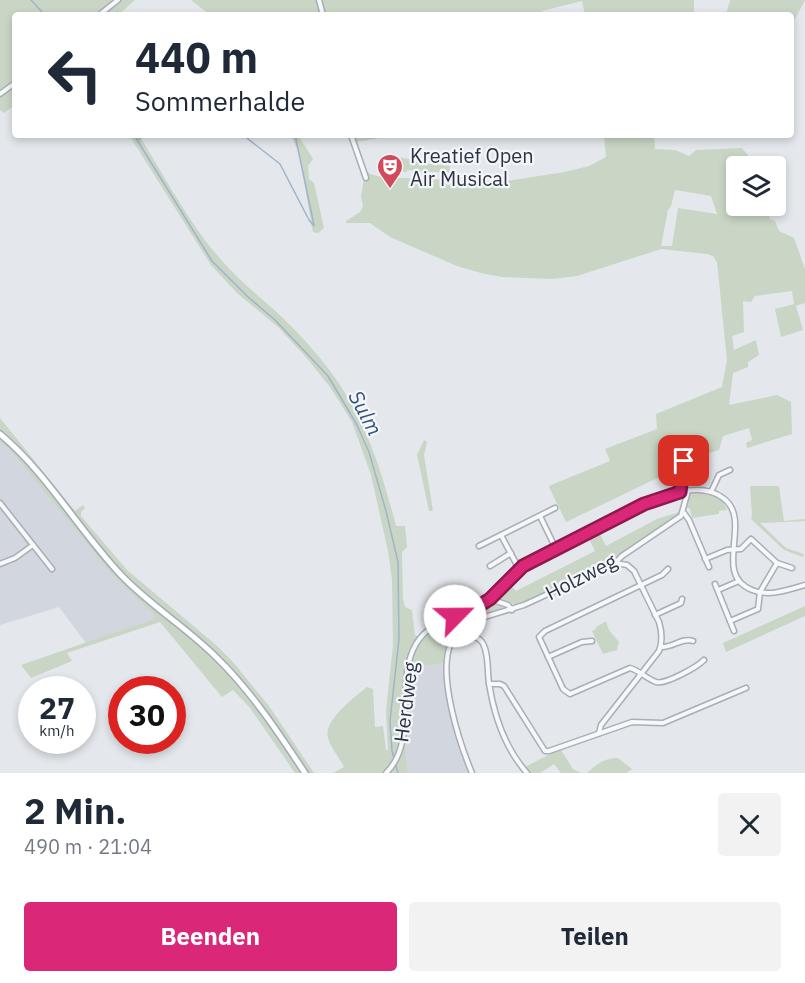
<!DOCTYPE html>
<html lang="de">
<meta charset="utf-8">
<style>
body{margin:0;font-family:"IBM Plex Sans",sans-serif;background:#f2f2f3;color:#1f2937;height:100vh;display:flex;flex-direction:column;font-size:22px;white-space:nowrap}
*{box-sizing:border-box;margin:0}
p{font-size:20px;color:#747a83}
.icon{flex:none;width:33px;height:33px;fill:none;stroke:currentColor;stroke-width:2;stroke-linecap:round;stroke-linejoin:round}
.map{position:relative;height:773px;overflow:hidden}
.details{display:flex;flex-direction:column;background:#fff;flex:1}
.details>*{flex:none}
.guide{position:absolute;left:12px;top:12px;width:782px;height:126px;border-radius:6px;box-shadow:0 3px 9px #0003;background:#fff;color:#1f2937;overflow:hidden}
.tools{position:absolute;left:726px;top:156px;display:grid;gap:12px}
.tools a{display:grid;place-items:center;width:60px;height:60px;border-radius:6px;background:#fff;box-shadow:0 3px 9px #0003;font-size:30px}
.speed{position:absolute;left:18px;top:676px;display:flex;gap:12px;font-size:30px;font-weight:700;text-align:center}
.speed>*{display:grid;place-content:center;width:78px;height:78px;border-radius:50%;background:#fff;box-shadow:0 3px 9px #0003;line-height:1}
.speed small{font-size:15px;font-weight:400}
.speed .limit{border:9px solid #d22;background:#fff;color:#111}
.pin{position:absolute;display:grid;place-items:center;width:51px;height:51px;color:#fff;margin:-26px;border-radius:12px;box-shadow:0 3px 9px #0006}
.me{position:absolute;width:66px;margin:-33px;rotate:67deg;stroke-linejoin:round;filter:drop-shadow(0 0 4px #0008)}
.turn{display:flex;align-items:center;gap:21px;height:126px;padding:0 24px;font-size:27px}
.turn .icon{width:78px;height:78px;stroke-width:2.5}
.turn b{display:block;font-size:42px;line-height:51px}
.round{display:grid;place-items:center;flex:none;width:63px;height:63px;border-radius:6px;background:#f2f2f3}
.head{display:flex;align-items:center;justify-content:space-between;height:102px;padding:0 24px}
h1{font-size:36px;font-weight:700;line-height:45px}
.primary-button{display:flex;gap:12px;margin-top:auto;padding:12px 24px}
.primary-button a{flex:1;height:69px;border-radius:6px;background:#db2777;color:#fff;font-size:24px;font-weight:700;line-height:69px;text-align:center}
.primary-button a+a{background:#f2f2f3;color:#1f2937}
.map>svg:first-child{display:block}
</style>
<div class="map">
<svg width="805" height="773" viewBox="0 0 805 773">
<rect width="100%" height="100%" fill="#e4e7ec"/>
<g fill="#d2d6de">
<polygon points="0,442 11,451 114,577 155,616 154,619 86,643 59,607 0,625"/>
<polygon points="443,663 445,688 471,773 408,773 405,762 406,744 412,668"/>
</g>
<g fill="#c9d6c5" fill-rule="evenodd">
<polygon points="0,0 135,0 118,15 15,15 15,105 4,113 0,110"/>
<polygon points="191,0 694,0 694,15 585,15 582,1 542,11 543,15 210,15"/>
<polygon points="730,0 805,0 791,27 790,15 726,15"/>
<path d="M129,135H139C165,177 192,229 225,264C245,287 271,305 292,327C354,390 374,441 396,526H405L407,547L402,552L403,599L405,607L412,610L415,635L423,640L431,632L440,626L489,604L502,606L503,609C497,614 488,612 480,614C454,619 445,639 443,663L412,668C409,697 402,746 408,773H333L344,767C340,759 330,746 328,738C323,720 355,697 367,687L373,689L375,727L383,726L386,750H388L386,711L393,645L392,580L388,551L371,475L352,422L330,387L305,356L278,327L237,293L211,265Z"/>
<polygon points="291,135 298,135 313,159 308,166 309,179 314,183 324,228 318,233 313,232 312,228 300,156"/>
<path d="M349,135H395L357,142L367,171L370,174L381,177L500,182L565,172L589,166L606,157L604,135H654L655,149L675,150L689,156L696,150L742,148L757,166H736V206H776V193L780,205L768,214L770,219L775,221L779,231L794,238L805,269V303L796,306L803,330L781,337L775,309L794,304L792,291L755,296L751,302L743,301L744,332L732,336L734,350L756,340L759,355L748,362V367L733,373L729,405L777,395L791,402L792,434L747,448L746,443L752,440L749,428L723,436L719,450L709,453L704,460L681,458L680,465L672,467V471L566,522L549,487L551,485L610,461L605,449L657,429L656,414L722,387L727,360L717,262L713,256L707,254L661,249L577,276L552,279L502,277L481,273L457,266L390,237L370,223H346V221L360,212L363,206L361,197L364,177ZM675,190L711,196L717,214L678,208L672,246H661L668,210L671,206Z"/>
<polygon points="392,157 420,160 420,163 450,166 449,173 407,170 407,172 390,170"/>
<polygon points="0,418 75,511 83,505 85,508 81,512 81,516 127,570 216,645 232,661 269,706 314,773 295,773 250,708 233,690 222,697 160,622 67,653 72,661 31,678 21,665 154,619 155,616 114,577 11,451 0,442"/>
<polygon points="424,440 427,442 424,455 433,511 429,511 417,455"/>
<polygon points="750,486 779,486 784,521 805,519 805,521 760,523 786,548 804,554 803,557 784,550 751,519 752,516"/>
<path d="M702,494C713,495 724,499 727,510L719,511V514L692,518L690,509L687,507L690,495Z"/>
<polygon points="682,511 682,514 617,560 524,605 522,603 517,605 499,599 499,597 510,585 516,591 595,551 588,537 599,532 606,546 657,519"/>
<polygon points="805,606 805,616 726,652 723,643"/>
<polygon points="606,621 609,630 619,642 617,650 603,654 592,631 596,629 596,627"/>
<polygon points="558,750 561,750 573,769 581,773 561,773 554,764 540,773 531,773 525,767"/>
<path d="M618,758L632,769L626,773H587C598,763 603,759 618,758Z"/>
</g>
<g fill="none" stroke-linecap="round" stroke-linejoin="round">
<g stroke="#9fb4cc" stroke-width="1.5">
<polyline points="31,0 45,15"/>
<polyline points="134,135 212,261 247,296 275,320 328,376 357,425 369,452 386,511 398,562 399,639 390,721 392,751 398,773"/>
<polyline points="243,135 280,164 309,220 314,226"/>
<polyline points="295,135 314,225"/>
<polyline points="138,140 145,135"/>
</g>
<defs>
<g id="minor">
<polyline points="319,0 323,15"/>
<polyline points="99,15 118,0"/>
<polyline points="0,94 15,83"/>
<polyline points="351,135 366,178"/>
<polyline points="680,492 684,461"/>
<polyline points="711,492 719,475 730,470"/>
<polyline points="0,503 52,569"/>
<polyline points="684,513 689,520 709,567"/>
<polyline points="540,516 556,549"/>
<polyline points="501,535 519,569"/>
<polyline points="479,546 555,508"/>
<polyline points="705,559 727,550 741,549 751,539 777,563 792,568"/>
<polyline points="0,564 15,558 33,545"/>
<polyline points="490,566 511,553"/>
<path d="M668,569L662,575L545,631L539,637L563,689L570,694L630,668C640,671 647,679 656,682C665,685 697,667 704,660"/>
<polyline points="715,584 734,631"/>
<polyline points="718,590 739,581"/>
<polyline points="490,599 508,605 512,610"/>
<polyline points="655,615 681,603 682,599"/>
<polyline points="730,621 758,609 760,592 777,563"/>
<circle cx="453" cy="640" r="3.5"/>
<polyline points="453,637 457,630 465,623 524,605 615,563 622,556 681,516 688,491"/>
<path d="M456,640C465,637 475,633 482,642C489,652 487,671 489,683C494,716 505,748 527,773"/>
<path d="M451,643C437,674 459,742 472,773"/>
<path d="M661,647C672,648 683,637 693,641"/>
<polyline points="548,657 582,642 592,641"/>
<polyline points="489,684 500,684 504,686 545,751 549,751 632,722 663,723 746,688"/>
<path d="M599,733L601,725L659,651C663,641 662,632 659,622L634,571L627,565L615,563"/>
<path d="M386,773C419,741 394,681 416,644C431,619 459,618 481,605C498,595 506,579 520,568C535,556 555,549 572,540C606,523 642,499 680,492C694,489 711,489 723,498C754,520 711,574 752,590C769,597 788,590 805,585"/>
</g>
<path id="major" d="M0,434C48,474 79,531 122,576C151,606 187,628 216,657C251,691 278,732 305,773"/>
</defs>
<use href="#minor" stroke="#a9aeb7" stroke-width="7"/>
<use href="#major" stroke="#a3abb8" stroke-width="8"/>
<use href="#minor" stroke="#f7f8fa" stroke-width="4"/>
<use href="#major" stroke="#fff" stroke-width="5"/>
</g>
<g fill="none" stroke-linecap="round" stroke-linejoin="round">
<defs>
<polyline id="route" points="455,616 474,609 490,599 523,566 644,504 680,492 684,461"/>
</defs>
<use href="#route" stroke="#8e194d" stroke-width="15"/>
<use href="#route" stroke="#db2777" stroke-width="10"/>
</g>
<defs>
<symbol id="theatre-pin" viewBox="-11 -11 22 30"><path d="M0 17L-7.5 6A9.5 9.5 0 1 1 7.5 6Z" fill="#d1495b" stroke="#f4f6f9"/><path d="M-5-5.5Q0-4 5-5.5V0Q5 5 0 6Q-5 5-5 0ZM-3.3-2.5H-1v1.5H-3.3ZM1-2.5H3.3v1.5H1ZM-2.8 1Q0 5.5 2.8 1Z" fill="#fff"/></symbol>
</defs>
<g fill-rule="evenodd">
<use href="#theatre-pin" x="375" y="152" width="30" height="40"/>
</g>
<g text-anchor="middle" stroke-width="4.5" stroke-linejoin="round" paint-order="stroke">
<g font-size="20" fill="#2b3445" stroke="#f4f6f9" text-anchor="start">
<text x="410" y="163">Kreatief Open<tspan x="410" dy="23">Air Musical</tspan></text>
</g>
<g font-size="20" fill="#2b3445" stroke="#f4f6f9">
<text transform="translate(581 577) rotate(-27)" y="7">Holzweg</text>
<text transform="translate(406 702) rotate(-83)" y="7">Herdweg</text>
</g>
<g font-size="21" font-style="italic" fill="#34527a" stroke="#f4f6f9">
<text transform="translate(365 413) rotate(62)" y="7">Sulm</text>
</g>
</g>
</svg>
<div class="tools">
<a><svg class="icon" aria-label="layers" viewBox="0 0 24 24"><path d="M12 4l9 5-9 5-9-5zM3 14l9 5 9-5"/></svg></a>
</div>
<div class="speed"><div>27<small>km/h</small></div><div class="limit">30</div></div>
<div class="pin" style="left:684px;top:461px;background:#d93025"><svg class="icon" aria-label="arrive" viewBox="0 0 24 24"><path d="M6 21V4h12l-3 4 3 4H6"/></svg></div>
<svg class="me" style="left:455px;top:616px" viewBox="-20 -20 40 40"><circle r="19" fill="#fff"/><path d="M0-13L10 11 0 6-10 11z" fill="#db2777"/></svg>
<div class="guide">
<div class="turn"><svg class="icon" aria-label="left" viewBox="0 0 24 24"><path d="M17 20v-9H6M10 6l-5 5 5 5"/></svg><div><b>440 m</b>Sommerhalde</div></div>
</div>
</div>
<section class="details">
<div class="head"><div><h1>2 Min.</h1><p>490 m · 21:04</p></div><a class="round"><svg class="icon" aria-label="close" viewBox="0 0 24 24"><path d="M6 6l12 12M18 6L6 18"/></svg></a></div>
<div class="primary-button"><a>Beenden</a><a>Teilen</a></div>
</section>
